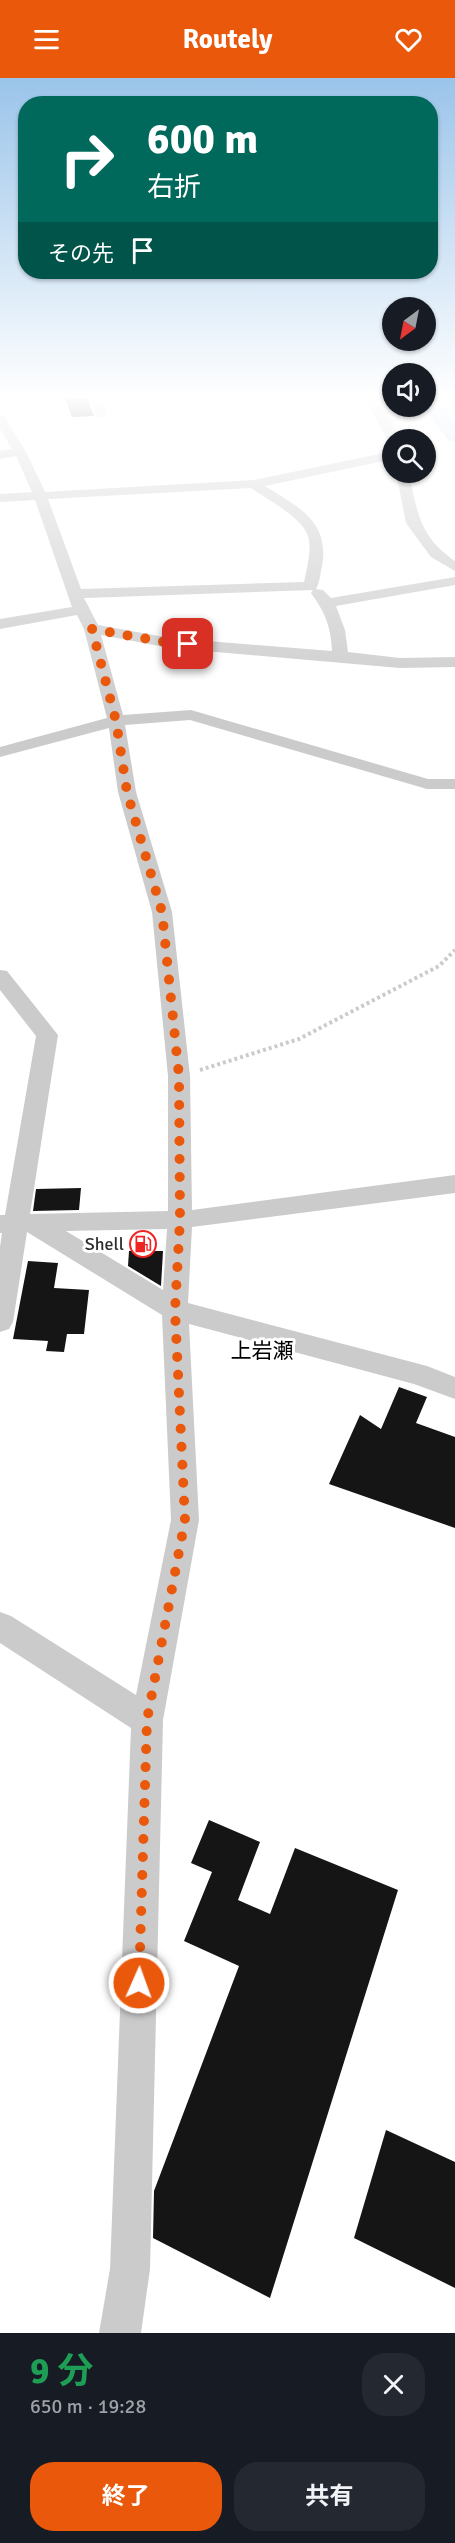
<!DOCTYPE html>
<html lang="ja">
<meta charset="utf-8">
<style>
body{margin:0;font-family:Signika,"Noto Sans JP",sans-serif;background:#242831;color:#f1f3f6;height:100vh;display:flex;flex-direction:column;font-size:22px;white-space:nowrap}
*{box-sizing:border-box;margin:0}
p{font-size:20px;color:#9ea1a6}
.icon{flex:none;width:33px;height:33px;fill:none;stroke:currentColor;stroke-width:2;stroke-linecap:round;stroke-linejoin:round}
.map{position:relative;height:2255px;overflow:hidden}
.panel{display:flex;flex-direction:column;background:#171b24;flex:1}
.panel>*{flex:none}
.top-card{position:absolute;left:18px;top:18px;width:420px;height:183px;border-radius:24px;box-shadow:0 2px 4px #0004;background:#00695c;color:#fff;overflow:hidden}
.needle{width:39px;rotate:212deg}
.fabs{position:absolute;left:382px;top:219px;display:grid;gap:12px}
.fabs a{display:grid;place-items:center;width:54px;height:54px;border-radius:50%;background:#171b24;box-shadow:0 2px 4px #0004;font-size:30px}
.pin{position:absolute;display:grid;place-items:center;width:51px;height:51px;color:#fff;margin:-26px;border-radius:12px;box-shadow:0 3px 9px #0006}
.me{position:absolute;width:66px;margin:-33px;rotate:2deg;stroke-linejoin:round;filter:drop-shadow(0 0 4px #0008)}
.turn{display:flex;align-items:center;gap:21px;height:126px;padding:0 30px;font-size:27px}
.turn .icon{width:78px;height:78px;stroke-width:2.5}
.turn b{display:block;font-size:42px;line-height:51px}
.then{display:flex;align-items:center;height:57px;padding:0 30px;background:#0003;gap:12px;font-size:22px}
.round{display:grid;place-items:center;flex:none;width:63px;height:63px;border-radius:24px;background:#242831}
.summary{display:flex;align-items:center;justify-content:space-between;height:102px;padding:0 30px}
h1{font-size:36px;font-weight:700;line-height:45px;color:#1e9e55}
.button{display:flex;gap:12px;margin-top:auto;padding:12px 30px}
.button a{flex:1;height:69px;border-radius:24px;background:#ea580c;color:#fff;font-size:24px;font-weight:700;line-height:69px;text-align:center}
.button a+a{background:#242831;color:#f1f3f6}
header{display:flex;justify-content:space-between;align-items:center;height:78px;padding:0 30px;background:#ea580c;color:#fff;font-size:27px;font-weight:700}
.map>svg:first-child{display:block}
</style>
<header><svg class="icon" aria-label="menu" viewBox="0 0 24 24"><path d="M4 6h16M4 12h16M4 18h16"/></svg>Routely<svg class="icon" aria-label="heart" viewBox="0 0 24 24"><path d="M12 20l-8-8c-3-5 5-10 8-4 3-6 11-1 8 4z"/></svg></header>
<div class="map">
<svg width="455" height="2255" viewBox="0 0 455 2255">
<rect width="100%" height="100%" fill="#fff"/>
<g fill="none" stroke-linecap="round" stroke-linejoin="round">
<polyline stroke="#c5dbee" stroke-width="4" points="376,320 393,346 398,362"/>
<polygon fill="#c5dbee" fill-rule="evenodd" points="426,320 437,320 455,344 455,364 448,362 423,328 426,328"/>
</g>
<g fill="#151515">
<polygon points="65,320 87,320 94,338 72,339"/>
<polygon points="81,1110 79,1132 33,1133 36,1111"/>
<polygon points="129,1173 163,1173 161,1208 128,1188"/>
<polygon points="28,1183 58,1185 54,1210 89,1212 84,1256 67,1256 64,1274 46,1273 48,1263 13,1261"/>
<polygon points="399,1309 427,1319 416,1345 455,1359 455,1450 329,1406 360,1337 381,1351"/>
<polygon points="209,1742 260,1764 238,1822 270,1836 295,1770 398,1812 270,2220 153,2160 154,2113 239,1888 184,1863 212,1794 191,1785"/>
<polygon points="386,2052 455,2084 455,2210 354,2160"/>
</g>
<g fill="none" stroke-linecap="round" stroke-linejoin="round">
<polyline stroke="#cbcbcb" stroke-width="4" stroke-dasharray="3 3" stroke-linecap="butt" points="200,992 299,961 439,888 455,872"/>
<g fill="#cbcbcb" fill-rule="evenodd">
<polygon points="89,320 101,320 107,336 105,339 97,339"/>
<polygon points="365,320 377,320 399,362 393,362 393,366 387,362"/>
<path d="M0,337L4,338L26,374L45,414L254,402L393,373V381L265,408C298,429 330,443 322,488C320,496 320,504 316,511L323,512L331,520L455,499V507L336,528L345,552L348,574L400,580L455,579V589L400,590L170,570L101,557L123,637L191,632L428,701H455V711H427L190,642L125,647L136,714L172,834L190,998L192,1132L455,1097V1115L192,1149L188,1225L427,1288L455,1299V1321L414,1306L189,1246L199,1442L163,1642L150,2191L141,2255H99L110,2191L131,1650L0,1565V1534L11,1538L136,1617L171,1442L162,1237L27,1154L13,1244L9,1251L0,1254V1169L2,1155H0V1137H5L36,958L0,912V892L7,893L58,957L30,1136L168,1133V998L152,834L118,714L109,650L0,679V669L107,640L84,551L77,537L0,551V541L72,529L35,422L0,424V416L32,414L16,378L0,381V373L12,371L0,351ZM251,410C268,422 306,441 309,462C311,476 307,490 304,504L81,511L48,421ZM313,512L311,515C325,534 331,549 332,573L170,560L98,547L84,520ZM167,1151L163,1212L66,1153Z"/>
<path d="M396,394H409C417,434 419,458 455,483V493L431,479L406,445Z"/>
</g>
</g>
<linearGradient id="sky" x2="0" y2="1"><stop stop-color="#9ac4ea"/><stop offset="0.5" stop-color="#fff"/><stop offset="1" stop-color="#fff" stop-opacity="0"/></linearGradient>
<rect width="455" height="636" fill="url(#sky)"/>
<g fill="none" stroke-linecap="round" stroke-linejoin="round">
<polyline stroke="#ea580c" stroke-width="10" stroke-dasharray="0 18" points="139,1905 147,1642 185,1442 175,1232 180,1142 179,998 162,834 127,714 116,643 92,551 170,565 188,566"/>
</g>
<defs>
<symbol id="fuel-ring" viewBox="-11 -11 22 22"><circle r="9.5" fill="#fff" stroke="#f12424" stroke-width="1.5"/><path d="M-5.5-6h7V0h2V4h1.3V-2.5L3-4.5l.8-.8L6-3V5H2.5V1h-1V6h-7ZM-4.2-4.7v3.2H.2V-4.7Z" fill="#f12424"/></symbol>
</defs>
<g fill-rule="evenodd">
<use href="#fuel-ring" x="128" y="1151" width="30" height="30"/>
</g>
<g text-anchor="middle" stroke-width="6" stroke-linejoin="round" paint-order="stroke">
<g font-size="18" fill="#2e2e2e" stroke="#fff" text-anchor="end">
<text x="124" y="1172">Shell</text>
</g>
<g font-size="21" fill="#000" stroke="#fff">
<text x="262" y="1280">上岩瀬</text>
</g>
</g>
</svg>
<div class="fabs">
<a><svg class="needle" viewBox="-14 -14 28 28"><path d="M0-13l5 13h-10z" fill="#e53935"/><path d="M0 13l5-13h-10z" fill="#9ea1a6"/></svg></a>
<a><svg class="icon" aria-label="sound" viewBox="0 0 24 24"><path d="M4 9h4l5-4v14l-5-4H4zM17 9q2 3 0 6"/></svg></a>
<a><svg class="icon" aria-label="search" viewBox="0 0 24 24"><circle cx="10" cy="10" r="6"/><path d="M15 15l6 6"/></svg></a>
</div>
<div class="pin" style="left:188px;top:566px;background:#d93025"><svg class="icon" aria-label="arrive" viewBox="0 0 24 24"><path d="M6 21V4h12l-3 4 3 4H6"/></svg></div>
<svg class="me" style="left:139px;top:1905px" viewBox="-20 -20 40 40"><circle r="17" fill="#ea580c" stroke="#fff" stroke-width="3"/><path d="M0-11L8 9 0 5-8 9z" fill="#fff"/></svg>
<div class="top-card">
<div class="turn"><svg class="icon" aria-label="right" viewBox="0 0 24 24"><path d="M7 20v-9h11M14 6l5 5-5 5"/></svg><div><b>600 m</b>右折</div></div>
<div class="then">その先<svg class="icon" aria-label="arrive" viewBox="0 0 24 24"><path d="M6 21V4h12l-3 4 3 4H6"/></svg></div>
</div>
</div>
<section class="panel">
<div class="summary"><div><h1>9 分</h1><p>650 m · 19:28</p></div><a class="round"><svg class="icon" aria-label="close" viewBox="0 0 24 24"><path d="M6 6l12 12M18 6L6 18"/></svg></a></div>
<div class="button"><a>終了</a><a>共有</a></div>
</section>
